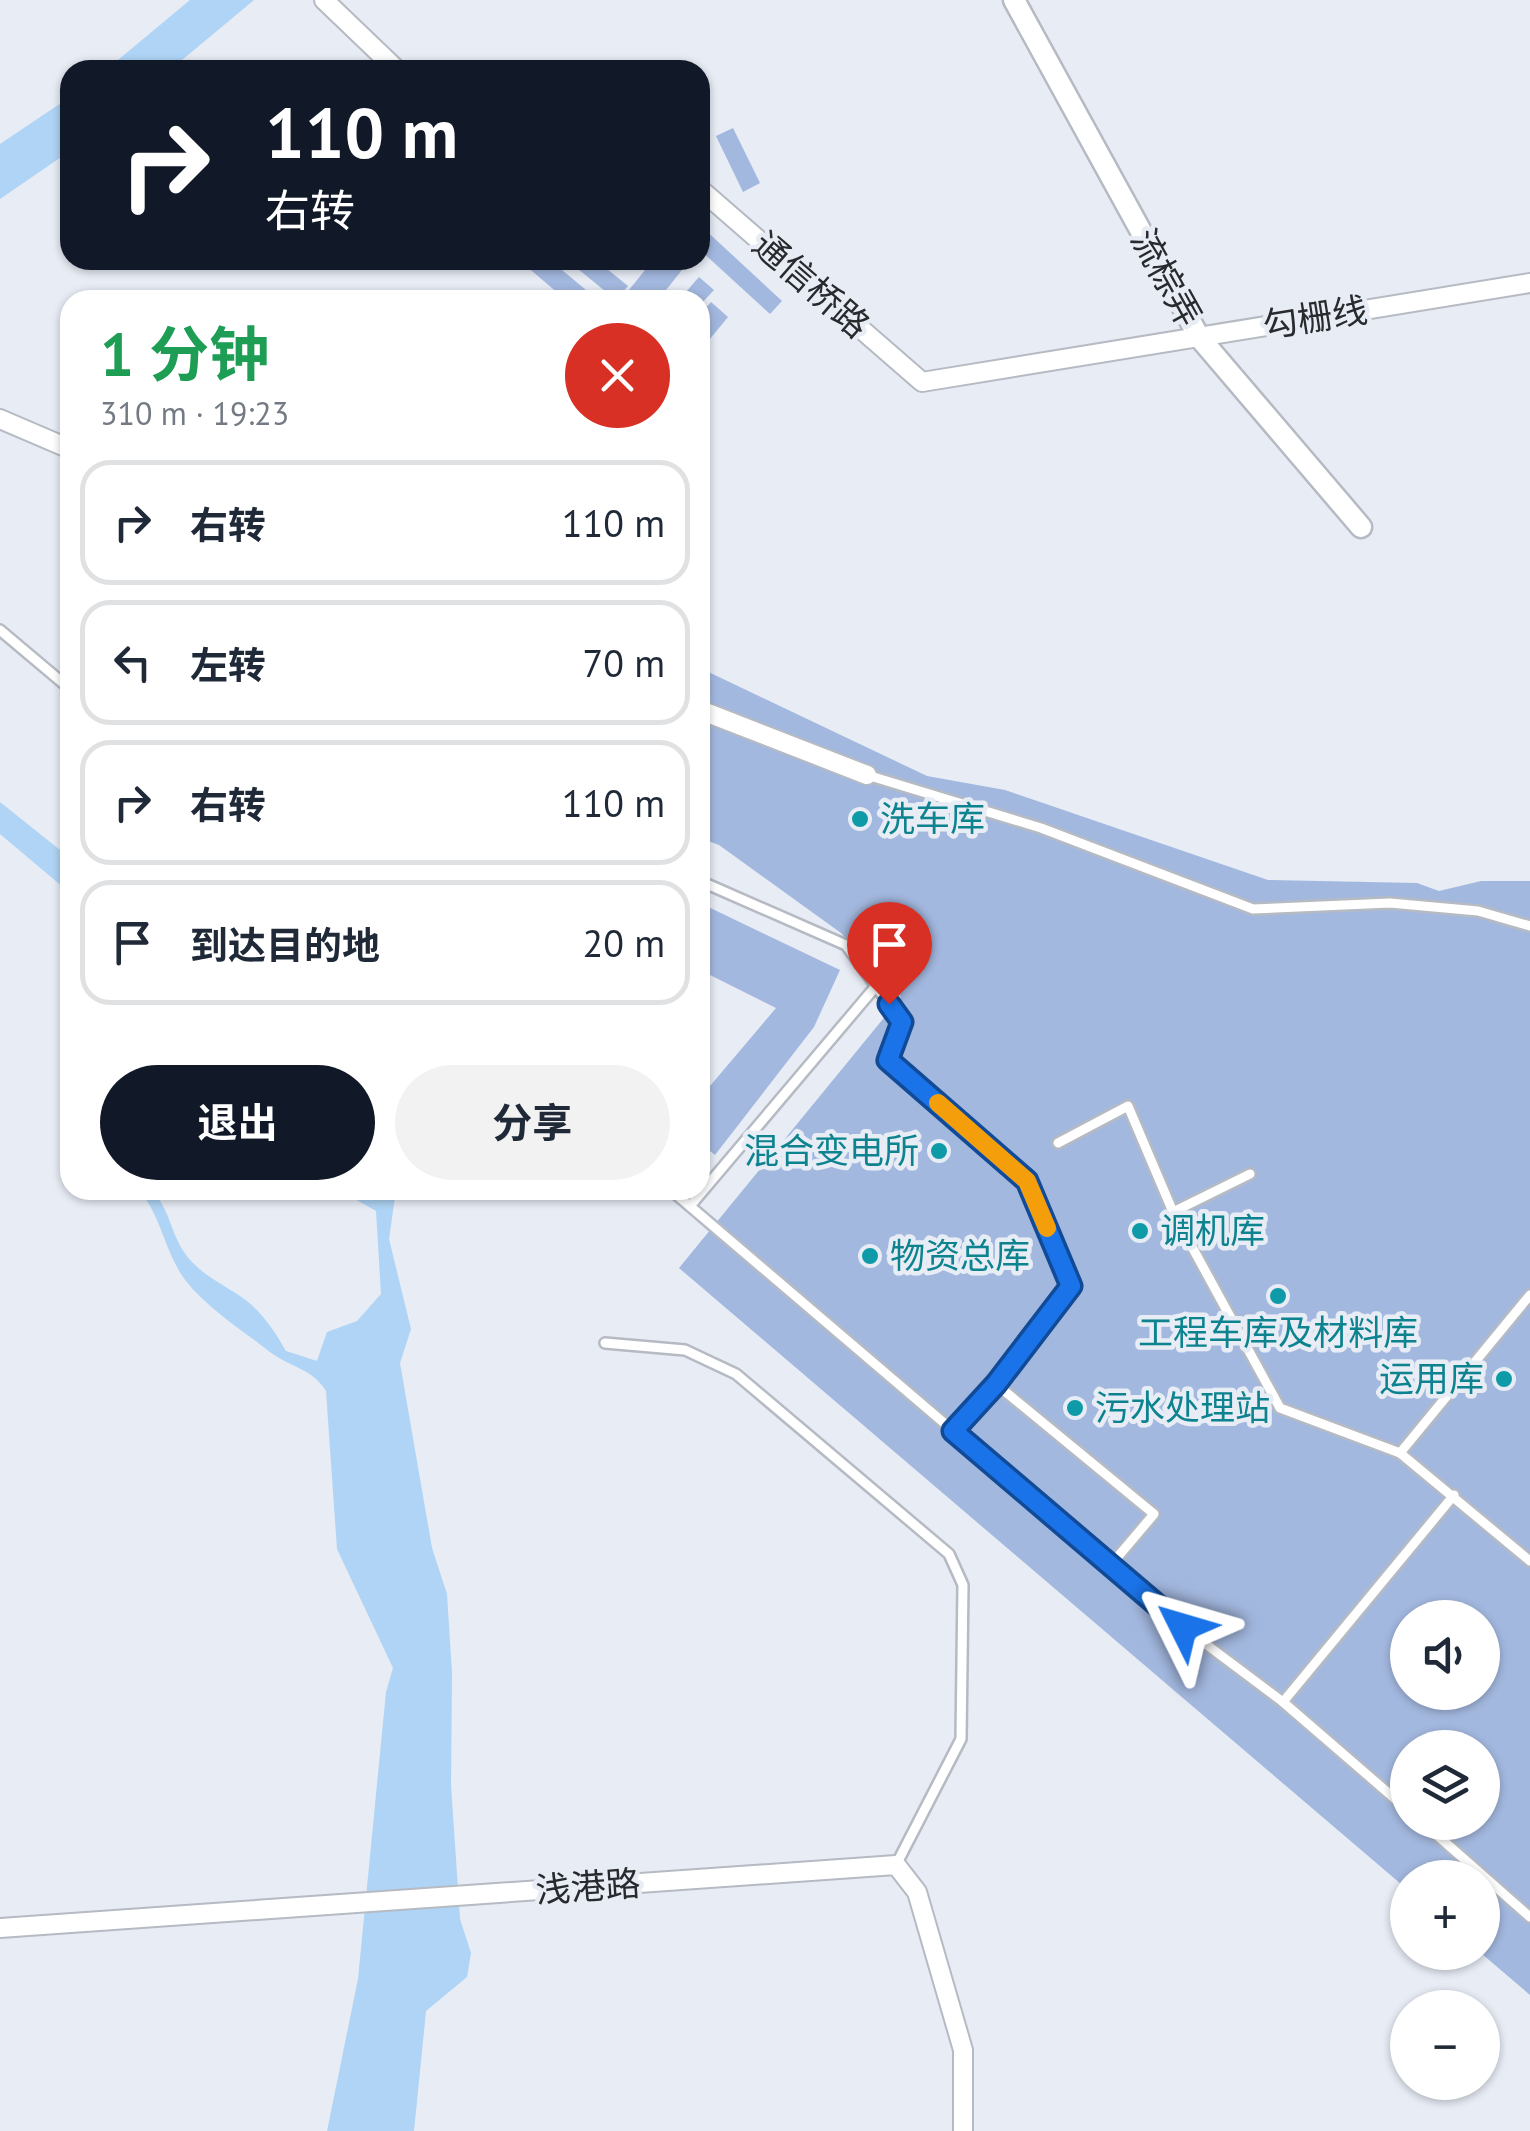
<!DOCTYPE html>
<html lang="zh">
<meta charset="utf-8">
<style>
body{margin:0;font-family:"PT Sans","Noto Sans SC",sans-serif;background:#f2f2f3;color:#1f2937;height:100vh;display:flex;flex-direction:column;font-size:38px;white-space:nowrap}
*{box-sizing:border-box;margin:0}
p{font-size:32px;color:#747a83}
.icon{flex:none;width:55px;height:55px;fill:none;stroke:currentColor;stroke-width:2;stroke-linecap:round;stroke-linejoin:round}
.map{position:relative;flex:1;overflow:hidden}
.details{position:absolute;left:60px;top:290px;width:650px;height:910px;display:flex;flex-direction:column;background:#fff;border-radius:30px;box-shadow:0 2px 8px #0004}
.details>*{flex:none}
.hud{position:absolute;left:60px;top:60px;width:650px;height:210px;border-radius:30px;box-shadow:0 2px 8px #0004;background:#111827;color:#fff;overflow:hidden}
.tools{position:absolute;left:1390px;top:1600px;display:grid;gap:20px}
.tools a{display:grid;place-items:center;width:110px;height:110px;border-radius:50%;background:#fff;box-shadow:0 2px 8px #0004;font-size:50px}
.pin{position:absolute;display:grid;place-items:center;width:85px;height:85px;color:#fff;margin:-102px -42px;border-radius:50% 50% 50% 0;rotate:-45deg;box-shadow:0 0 10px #0007}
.pin .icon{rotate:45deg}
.me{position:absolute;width:110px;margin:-55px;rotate:310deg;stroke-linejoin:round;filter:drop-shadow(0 0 8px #0008)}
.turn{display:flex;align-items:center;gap:35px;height:210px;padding:0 40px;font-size:45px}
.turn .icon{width:130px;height:130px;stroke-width:2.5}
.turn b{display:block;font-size:70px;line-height:85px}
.round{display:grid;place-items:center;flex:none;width:105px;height:105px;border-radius:52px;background:#f2f2f3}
.head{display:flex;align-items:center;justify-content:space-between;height:170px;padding:0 40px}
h1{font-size:60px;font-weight:700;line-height:75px;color:#1e9e55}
.cta{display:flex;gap:20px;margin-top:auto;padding:20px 40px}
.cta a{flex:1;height:115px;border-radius:60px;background:#111827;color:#fff;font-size:40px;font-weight:700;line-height:115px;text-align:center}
.cta a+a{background:#f2f2f3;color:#1f2937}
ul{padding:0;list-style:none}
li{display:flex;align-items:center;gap:30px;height:125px;margin:0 20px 15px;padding:0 20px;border:5px solid #e0e1e3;border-radius:30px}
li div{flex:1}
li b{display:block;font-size:38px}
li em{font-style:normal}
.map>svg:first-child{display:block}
</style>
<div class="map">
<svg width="1530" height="2131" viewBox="0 0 1530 2131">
<rect width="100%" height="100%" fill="#e7ecf5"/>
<g fill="#afd4f5">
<polygon points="190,0 254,0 170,70 106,70"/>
<polygon points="70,97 70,151 0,199 0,144"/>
<polygon points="0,802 70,858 70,893 0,834"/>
<path d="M139,1190H152C171,1212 170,1231 184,1252C199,1275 226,1285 247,1301C264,1315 275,1332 286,1351L317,1361L327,1332L357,1321L381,1294L376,1211L339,1190H396L389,1239L411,1329L400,1363L432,1548L447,1594L452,1673L451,1785L460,1919L471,1953L467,1977L426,2011L414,2131H327L358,1979L386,1692L393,1668L337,1549L326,1391C312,1368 291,1368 270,1352C241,1329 194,1300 177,1267C163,1241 159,1214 139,1190Z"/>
</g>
<g fill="#a3b8df" fill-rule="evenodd">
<polygon points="733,128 760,183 743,192 716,136"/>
<polygon points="700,225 782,301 770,314 700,250"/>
<polygon points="519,260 550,260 598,300 566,300"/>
<polygon points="567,260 596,260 628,286 616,300"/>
<polygon points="653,260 680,260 686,265 658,300 621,300"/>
<polygon points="699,277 714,290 700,305 700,300 679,300"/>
<polygon points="711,302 728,317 700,351 700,315"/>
<path d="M700,668L927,776L1005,790L1268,880L1417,883L1439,891L1481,881H1530V1995L1482,1954V1878H1408V1890L679,1268L901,997L841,933L719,845L700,838ZM1408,1618H1482V1692H1408ZM1408,1748H1482V1822H1408Z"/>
<polygon points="700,903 840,970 814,1027 715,1155 700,1143 700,1077 710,1086 776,1008 700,970"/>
</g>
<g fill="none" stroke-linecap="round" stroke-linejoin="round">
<defs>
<g id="service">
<polyline points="0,630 70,689"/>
<polyline points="867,775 1041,828 1253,909 1390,903 1478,911 1530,926"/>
<polyline points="700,881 846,945 902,1022 889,1060 1027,1181 1071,1286 996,1384 953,1431"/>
<polyline points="1058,1143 1128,1106 1173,1212 1250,1174"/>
<polyline points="671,1190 1183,1627 1283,1702"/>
<polyline points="690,1206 876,986"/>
<polyline points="1173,1212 1280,1408 1400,1453 1530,1561"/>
<polyline points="605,1343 685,1350 736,1374 949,1554 963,1585 961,1739 896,1865"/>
<polyline points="996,1384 1154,1514 1110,1566"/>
<polyline points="1400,1453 1530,1295"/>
<polyline points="1408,1810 1283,1702 1454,1495"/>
<polyline points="1422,1822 1530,1917"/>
</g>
<g id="minor">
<polyline points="324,0 397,70"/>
<polyline points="700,189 922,382 1530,283"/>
<polyline points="0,419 70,449"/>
<polyline points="700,710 867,775"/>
<polyline points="0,1928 896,1865 917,1892 963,2050 963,2131"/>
</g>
<polyline id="tertiary" points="1014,0 1199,337 1361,527"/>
</defs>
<use href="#service" stroke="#b5bac3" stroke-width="14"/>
<use href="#minor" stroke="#b5bac3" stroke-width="22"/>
<use href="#tertiary" stroke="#b5bac3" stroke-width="25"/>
<use href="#service" stroke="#fff" stroke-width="9"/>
<use href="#minor" stroke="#fff" stroke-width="18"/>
<use href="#tertiary" stroke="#fff" stroke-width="20"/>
</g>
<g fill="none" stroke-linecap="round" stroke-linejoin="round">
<defs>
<polyline id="route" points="889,1004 902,1022 888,1060 1027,1181 1071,1286 996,1384 953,1431 1183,1627"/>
</defs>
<use href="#route" stroke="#114b97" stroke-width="25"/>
<use href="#route" stroke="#1a73e8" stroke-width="18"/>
<polyline stroke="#f59e0b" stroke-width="18" points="938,1103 1027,1181 1047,1228"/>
</g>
<g fill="#0f9aa8" stroke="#e7ecf5" stroke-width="4">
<circle cx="860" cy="819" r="10"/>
<circle cx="939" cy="1151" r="10"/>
<circle cx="1140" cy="1231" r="10"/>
<circle cx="870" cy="1256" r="10"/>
<circle cx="1278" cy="1296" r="10"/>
<circle cx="1504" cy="1379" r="10"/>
<circle cx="1075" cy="1408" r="10"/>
</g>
<g text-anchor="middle" stroke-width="9" stroke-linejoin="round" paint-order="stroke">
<g font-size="35" fill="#282a2e" stroke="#e7ecf5">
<text transform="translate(1166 278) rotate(61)" y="12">流棕弄</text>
<text transform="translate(811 285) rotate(41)" y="12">通信桥路</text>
<text transform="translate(1315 318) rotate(-9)" y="12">勾栅线</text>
<text transform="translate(588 1887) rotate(-4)" y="12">浅港路</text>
</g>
<g font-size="35" fill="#0d838f" stroke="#e7ecf5" text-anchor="start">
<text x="880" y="831">洗车库</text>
<text x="919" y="1163" text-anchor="end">混合变电所</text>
<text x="1160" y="1243">调机库</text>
<text x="890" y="1268">物资总库</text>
<text x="1278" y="1345" text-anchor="middle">工程车库及材料库</text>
<text x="1484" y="1391" text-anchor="end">运用库</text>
<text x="1095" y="1420">污水处理站</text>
</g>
</g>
</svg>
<div class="tools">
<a><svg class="icon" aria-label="sound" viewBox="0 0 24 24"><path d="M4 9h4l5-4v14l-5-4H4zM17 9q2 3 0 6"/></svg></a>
<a><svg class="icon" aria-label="layers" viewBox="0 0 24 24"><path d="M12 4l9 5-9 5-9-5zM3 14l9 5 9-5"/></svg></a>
<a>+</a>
<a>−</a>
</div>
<div class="pin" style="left:889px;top:1004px;background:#d93025"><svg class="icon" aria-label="arrive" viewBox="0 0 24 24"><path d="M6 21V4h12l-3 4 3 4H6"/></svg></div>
<svg class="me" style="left:1183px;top:1627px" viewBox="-20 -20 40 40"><path d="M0-17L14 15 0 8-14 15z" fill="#1a73e8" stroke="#fff" stroke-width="4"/></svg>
<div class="hud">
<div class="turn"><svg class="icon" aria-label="right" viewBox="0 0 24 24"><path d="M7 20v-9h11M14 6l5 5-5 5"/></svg><div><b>110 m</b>右转</div></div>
</div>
<section class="details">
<div class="head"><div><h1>1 分钟</h1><p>310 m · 19:23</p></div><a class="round" style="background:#d93025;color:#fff"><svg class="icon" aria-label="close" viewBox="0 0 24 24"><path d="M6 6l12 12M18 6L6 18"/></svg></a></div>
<ul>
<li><svg class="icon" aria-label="right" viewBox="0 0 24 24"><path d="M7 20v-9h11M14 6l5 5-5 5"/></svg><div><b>右转</b></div><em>110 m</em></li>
<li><svg class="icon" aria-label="left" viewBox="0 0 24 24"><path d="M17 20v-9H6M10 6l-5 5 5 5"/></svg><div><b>左转</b></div><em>70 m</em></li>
<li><svg class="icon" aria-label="right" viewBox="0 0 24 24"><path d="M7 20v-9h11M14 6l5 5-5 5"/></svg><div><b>右转</b></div><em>110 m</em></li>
<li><svg class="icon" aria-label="arrive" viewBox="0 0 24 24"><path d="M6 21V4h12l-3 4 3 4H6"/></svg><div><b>到达目的地</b></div><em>20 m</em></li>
</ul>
<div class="cta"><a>退出</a><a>分享</a></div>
</section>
</div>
